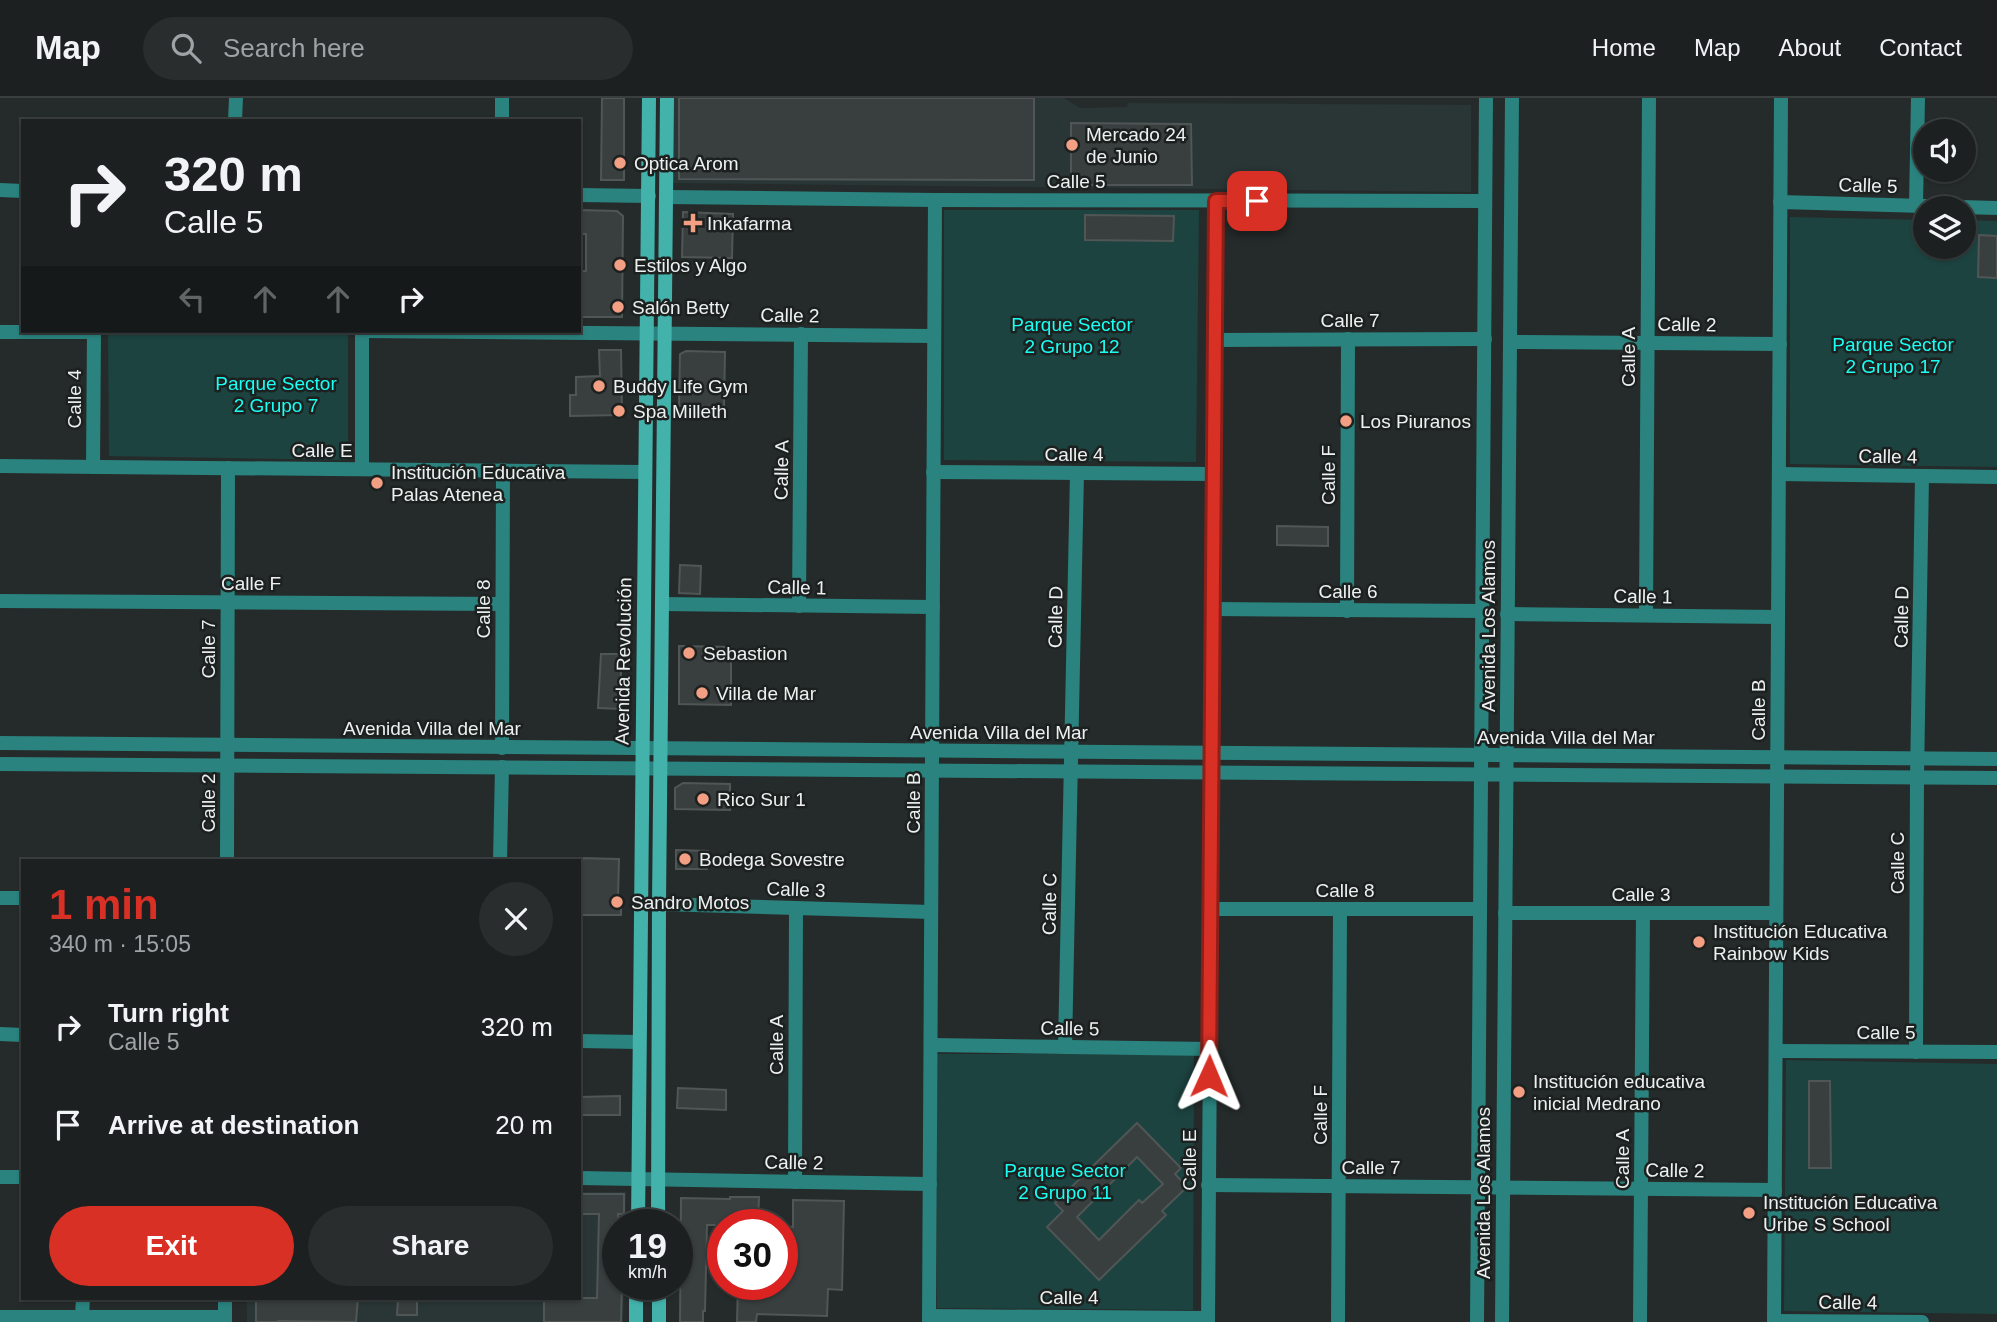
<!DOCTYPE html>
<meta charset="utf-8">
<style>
body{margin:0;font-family:Helvetica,sans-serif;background:#292d2d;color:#f1f3f6;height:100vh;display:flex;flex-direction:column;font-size:26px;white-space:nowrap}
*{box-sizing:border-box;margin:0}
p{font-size:23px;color:#a0a3a5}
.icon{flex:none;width:38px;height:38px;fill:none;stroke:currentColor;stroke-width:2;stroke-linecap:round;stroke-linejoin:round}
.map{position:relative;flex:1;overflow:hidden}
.panel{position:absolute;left:21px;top:761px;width:560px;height:441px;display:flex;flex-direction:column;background:#1c2020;border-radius:0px;box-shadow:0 2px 5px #0004,0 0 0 2px #3a3e3e}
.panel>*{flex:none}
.hud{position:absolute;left:21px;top:21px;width:560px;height:214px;border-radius:0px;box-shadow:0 2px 5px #0004,0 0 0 2px #3a3e3e;background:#1c2020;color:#f1f3f6;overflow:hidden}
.controls{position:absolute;left:1913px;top:21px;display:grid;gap:14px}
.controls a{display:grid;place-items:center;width:63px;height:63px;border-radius:50%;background:#1c2020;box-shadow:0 2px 5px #0004,0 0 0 2px #3a3e3e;font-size:35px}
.speed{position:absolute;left:602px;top:1111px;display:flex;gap:14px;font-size:35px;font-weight:700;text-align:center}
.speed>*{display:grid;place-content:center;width:91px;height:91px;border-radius:50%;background:#1c2020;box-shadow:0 2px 5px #0004,0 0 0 2px #3a3e3e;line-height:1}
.speed small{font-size:18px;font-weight:400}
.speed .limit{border:10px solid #d22;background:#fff;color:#111}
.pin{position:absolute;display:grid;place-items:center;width:60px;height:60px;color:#fff;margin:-30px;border-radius:14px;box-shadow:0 4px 10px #0006}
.me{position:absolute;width:77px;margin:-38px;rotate:1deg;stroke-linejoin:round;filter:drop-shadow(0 0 5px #0008)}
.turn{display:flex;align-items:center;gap:24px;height:147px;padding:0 28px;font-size:32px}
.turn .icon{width:91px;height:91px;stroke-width:2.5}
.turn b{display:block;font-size:49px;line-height:60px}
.lanes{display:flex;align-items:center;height:66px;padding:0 28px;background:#0003;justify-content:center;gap:35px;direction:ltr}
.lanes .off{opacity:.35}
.round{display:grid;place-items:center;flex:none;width:74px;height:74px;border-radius:37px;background:#292d2d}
.headline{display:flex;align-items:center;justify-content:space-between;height:119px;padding:0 28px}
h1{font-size:42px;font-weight:700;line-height:52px;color:#d93025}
.cta{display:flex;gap:14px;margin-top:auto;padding:14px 28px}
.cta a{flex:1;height:80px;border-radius:42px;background:#d93025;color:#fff;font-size:28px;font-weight:700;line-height:80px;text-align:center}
.cta a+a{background:#292d2d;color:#f1f3f6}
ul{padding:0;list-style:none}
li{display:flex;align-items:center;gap:21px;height:98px;padding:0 28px}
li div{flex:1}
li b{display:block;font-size:26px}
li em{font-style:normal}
header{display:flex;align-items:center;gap:42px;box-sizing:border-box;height:98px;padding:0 35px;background:#1c2020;border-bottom:2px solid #3a3e3e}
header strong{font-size:33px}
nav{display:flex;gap:38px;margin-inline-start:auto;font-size:24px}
.search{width:490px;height:63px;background:#292d2d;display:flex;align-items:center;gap:18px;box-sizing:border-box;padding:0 24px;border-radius:38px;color:#a0a3a5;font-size:26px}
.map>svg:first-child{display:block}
</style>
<header>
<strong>Map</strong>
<div class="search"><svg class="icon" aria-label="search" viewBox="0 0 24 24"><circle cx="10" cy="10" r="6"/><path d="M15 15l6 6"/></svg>Search here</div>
<nav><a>Home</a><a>Map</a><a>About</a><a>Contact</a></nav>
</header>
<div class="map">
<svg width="1997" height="1224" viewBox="0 0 1997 1224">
<rect width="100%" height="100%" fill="#252b2a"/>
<g fill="#293635">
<polygon points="673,0 1064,0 1080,10 1127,9 1128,5 1471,7 1471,94 672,85"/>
<polygon points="579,1094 626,1094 625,1127 618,1127 618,1186 624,1187 623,1224 247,1224 247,1201 579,1200"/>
</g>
<g fill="#1c4340">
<polygon points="944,112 1199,112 1196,364 944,362"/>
<polygon points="1790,119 1925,122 1925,149 1964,149 1964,122 1997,123 1997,369 1790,366"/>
<polygon points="108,233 348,233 348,362 109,358"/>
<polygon points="937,956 1194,956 1193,1212 937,1210"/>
<polygon points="1786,962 1997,966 1997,1216 1784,1213"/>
<polygon points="96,1200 214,1200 214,1204 96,1203"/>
</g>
<g fill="#393f3e" stroke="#505655" stroke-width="2" fill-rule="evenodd">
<polygon points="602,0 624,0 624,82 601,82"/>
<polygon points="679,0 1034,0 1034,82 679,81"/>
<polygon points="1071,25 1191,26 1192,87 1071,87"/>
<polygon points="579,112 617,113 623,118 622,219 579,219 579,173 586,173 586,136 579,136"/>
<polygon points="683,114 733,116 732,160 682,159"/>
<polygon points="1085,117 1174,118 1173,143 1085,142"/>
<polygon points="1979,137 1997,138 1997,180 1978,179"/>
<polygon points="599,252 621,252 622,317 570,318 570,297 576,297 576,279 600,278"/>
<polygon points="686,253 725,254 724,309 679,308 680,256"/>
<polygon points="1277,428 1328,429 1328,448 1277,447"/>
<polygon points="680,467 701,468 700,496 679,495"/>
<polygon points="679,548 731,549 731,607 679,606"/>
<polygon points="601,556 621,556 621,611 598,610"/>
<polygon points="683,685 730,686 730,712 675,711 675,690"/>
<polygon points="676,752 708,753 707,771 676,771"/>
<polygon points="579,760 619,761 618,799 621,799 621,817 579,817"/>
<polygon points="1809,983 1830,983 1831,1070 1809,1070"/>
<polygon points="678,990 726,992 726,1012 677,1010"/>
<polygon points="620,998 620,1017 579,1017 579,999"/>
<path d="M1137,1025L1181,1070L1175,1076L1187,1089L1162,1113L1166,1117L1099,1182L1047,1129L1063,1113L1055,1105ZM1137,1059L1163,1086L1142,1105L1139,1102L1099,1142L1077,1119Z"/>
<polygon points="579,1096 624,1096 624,1116 618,1116 618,1186 622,1186 621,1224 544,1224 544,1200 597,1200 599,1116 579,1116"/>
<polygon points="730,1099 759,1099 758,1127 707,1127 705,1213 703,1213 703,1224 680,1224 681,1100 730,1101"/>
<polygon points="793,1102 844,1103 842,1192 828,1191 827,1218 757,1216 756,1224 737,1224 738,1186 782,1186 782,1128 793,1129"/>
<polygon points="256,1200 358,1200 356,1224 278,1223 278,1224 256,1224"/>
<polygon points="398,1200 417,1200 417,1217 397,1217"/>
</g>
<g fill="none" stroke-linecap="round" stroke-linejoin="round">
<g stroke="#2a837e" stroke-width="14">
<polyline points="235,23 236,0"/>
<polyline points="502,23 502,0"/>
<polyline points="0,92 23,93"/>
<polyline points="579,97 649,98"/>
<polyline points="666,99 935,102 1485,103"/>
<polyline points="1780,104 1997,110"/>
<polyline points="1916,108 1918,0"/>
<polyline points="362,233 934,238"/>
<polyline points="0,234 94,234"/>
<polyline points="1215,242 1485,241"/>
<polyline points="1510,244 1780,246"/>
<polyline points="0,368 644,374"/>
<polyline points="93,369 94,233"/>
<polyline points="362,371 362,233"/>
<polyline points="933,374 1214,376"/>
<polyline points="1779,376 1997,379"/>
<polyline points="0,503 502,506"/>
<polyline points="662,506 933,509"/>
<polyline points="799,508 801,236"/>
<polyline points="1213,511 1483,513"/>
<polyline points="1347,513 1348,241"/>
<polyline points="1507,516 1778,519"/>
<polyline points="1646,517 1649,0"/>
<polyline points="502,650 503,372"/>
<polyline points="227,763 228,370"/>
<polyline points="500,763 502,669"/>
<polyline points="0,800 23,800"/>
<polyline points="659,806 931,814"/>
<polyline points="1210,811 1480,811"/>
<polyline points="1505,815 1776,815"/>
<polyline points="0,936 23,937"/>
<polyline points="579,943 638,944"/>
<polyline points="931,947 1210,951"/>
<polyline points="1065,949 1077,375"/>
<polyline points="1776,953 1997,954"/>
<polyline points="1916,954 1917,680 1922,378"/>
<polyline points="0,1079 23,1079"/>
<polyline points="579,1080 930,1086"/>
<polyline points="795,1084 796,810"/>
<polyline points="1208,1087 1775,1092"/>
<polyline points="929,1218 1208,1220"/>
<polyline points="0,1219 225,1219"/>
<polyline points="82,1219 83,1200"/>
<polyline points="1774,1223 1922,1224"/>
<polyline points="225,1224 225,1200"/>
<polyline points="929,1224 935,102"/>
<polyline points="1208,1224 1216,103"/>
<polyline points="1338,1224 1340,811"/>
<polyline points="1640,1224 1643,815"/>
<polyline points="1774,1224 1781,0"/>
</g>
<g stroke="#2a837e" stroke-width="14">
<polyline points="0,645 1997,661"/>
<polyline points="0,666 1997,680"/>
<polyline points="1477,1224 1486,0"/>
<polyline points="1502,1224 1512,0"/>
</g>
<g stroke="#43b2ab" stroke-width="14">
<polyline points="638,1127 649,0"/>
<polyline points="658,1127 659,806 667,0"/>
<polyline points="659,1186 659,1224"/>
<polyline points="636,1224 636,1186"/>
</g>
</g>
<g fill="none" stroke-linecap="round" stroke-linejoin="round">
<defs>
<polyline id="route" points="1209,978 1216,103 1257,103"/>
</defs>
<use href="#route" stroke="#8d1f18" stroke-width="18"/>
<use href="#route" stroke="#d93025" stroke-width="12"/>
</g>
<g fill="#f39f83" stroke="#1c2120" stroke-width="2.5">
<circle cx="1072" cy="47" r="7"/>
<circle cx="620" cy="65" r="7"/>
<path d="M689.5 114.5h7v7h7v7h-7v7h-7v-7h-7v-7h7z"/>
<circle cx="620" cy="167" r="7"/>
<circle cx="618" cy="209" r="7"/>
<circle cx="599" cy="288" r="7"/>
<circle cx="619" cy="313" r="7"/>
<circle cx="1346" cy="323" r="7"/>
<circle cx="377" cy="385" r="7"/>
<circle cx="689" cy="555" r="7"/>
<circle cx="702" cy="595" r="7"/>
<circle cx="703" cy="701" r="7"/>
<circle cx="685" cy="761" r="7"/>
<circle cx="617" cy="804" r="7"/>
<circle cx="1699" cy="844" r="7"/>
<circle cx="1519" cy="994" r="7"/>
<circle cx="1749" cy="1115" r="7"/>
</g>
<g text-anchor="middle" stroke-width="5" stroke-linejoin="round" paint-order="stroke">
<g font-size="19" fill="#edf0f0" stroke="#1c2120" text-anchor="start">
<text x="1086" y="43">Mercado 24<tspan x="1086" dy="22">de Junio</tspan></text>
<text x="634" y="72">Optica Arom</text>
<text x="707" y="132">Inkafarma</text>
<text x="634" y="174">Estilos y Algo</text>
<text x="632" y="216">Salón Betty</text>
<text x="613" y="295">Buddy Life Gym</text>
<text x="633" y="320">Spa Milleth</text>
<text x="1360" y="330">Los Piuranos</text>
<text x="391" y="381">Institución Educativa<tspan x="391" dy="22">Palas Atenea</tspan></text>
<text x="703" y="562">Sebastion</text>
<text x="716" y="602">Villa de Mar</text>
<text x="717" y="708">Rico Sur 1</text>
<text x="699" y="768">Bodega Sovestre</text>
<text x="631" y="811">Sandro Motos</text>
<text x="1713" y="840">Institución Educativa<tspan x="1713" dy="22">Rainbow Kids</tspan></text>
<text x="1533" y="990">Institución educativa<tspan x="1533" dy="22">inicial Medrano</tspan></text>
<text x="1763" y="1111">Institución Educativa<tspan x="1763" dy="22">Uribe S School</tspan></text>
</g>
<g font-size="19" fill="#edf0f0" stroke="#1c2120">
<text x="1076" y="90">Calle 5</text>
<text transform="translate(1868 87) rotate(2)" y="7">Calle 5</text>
<text transform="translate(790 217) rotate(1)" y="7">Calle 2</text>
<text x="1350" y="229">Calle 7</text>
<text transform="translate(1687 226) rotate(1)" y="7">Calle 2</text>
<text transform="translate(1628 259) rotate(-90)" y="7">Calle A</text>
<text transform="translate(74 301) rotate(-90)" y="7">Calle 4</text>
<text x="322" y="359">Calle E</text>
<text x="1074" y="363">Calle 4</text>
<text transform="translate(1888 358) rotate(1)" y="7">Calle 4</text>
<text transform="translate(781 372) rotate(-89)" y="7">Calle A</text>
<text transform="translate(1328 377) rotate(-90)" y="7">Calle F</text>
<text x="251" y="492">Calle F</text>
<text transform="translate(797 489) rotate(1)" y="7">Calle 1</text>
<text x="1348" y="500">Calle 6</text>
<text transform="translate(1643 498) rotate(1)" y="7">Calle 1</text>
<text transform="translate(483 511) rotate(-90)" y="7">Calle 8</text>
<text transform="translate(1055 519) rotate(-89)" y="7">Calle D</text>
<text transform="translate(1901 519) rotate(-89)" y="7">Calle D</text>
<text transform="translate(1488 528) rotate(-90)" y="7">Avenida Los Alamos</text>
<text transform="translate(208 551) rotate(-90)" y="7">Calle 7</text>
<text transform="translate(623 563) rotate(-89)" y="7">Avenida Revolución</text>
<text transform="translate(1758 612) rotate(-90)" y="7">Calle B</text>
<text x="432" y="637">Avenida Villa del Mar</text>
<text x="999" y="641">Avenida Villa del Mar</text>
<text x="1566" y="646">Avenida Villa del Mar</text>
<text transform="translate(208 705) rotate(-90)" y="7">Calle 2</text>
<text transform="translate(913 705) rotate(-90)" y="7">Calle B</text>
<text transform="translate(1897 765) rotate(-90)" y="7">Calle C</text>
<text transform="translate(796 791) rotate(2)" y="7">Calle 3</text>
<text x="1345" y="799">Calle 8</text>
<text x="1641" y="803">Calle 3</text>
<text transform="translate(1049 806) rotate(-89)" y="7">Calle C</text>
<text transform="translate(1070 930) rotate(1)" y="7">Calle 5</text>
<text x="1886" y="941">Calle 5</text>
<text transform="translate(776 947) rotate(-90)" y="7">Calle A</text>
<text transform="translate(1320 1017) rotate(-90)" y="7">Calle F</text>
<text transform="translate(1622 1061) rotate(-90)" y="7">Calle A</text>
<text transform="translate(1189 1062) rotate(-90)" y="7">Calle E</text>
<text transform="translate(794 1064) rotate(1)" y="7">Calle 2</text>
<text x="1371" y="1076">Calle 7</text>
<text transform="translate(1675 1072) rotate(1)" y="7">Calle 2</text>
<text transform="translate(1483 1095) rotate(-90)" y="7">Avenida Los Alamos</text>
<text x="1069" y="1206">Calle 4</text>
<text transform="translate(1848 1204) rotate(1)" y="7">Calle 4</text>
</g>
<g font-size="19" fill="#19fff3" stroke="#1c2120">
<text x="1072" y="233">Parque Sector<tspan x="1072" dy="22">2 Grupo 12</tspan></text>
<text x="1893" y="253">Parque Sector<tspan x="1893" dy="22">2 Grupo 17</tspan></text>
<text x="276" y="292">Parque Sector<tspan x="276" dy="22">2 Grupo 7</tspan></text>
<text x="1065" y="1079">Parque Sector<tspan x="1065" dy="22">2 Grupo 11</tspan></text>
</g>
</g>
</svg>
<div class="controls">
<a><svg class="icon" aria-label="sound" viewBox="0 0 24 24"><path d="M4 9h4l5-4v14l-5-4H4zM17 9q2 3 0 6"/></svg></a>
<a><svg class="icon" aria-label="layers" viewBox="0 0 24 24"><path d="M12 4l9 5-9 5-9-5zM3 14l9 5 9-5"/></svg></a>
</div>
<div class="speed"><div>19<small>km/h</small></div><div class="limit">30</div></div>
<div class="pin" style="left:1257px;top:103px;background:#d93025"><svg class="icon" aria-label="arrive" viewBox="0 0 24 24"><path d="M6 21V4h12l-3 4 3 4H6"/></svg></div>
<svg class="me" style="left:1209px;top:978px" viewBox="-20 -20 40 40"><path d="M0-17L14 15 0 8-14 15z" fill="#d93025" stroke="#fff" stroke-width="4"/></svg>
<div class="hud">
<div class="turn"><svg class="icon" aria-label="right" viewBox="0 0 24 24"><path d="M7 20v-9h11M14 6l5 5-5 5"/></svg><div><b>320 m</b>Calle 5</div></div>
<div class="lanes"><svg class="icon off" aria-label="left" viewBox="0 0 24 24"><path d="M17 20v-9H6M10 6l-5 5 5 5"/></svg><svg class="icon off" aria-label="ahead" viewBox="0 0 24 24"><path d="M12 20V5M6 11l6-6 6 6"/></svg><svg class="icon off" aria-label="ahead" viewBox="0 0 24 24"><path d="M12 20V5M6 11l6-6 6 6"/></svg><svg class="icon" aria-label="right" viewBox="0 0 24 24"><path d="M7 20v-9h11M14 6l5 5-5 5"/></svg></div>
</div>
<section class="panel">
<div class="headline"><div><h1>1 min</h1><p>340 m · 15:05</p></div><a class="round"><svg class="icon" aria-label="close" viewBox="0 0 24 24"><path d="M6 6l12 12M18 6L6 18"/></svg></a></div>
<ul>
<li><svg class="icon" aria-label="right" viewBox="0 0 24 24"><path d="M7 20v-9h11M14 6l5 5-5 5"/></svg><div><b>Turn right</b><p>Calle 5</p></div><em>320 m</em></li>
<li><svg class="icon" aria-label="arrive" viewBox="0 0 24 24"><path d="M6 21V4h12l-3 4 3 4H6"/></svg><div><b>Arrive at destination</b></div><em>20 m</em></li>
</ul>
<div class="cta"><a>Exit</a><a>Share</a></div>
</section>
</div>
